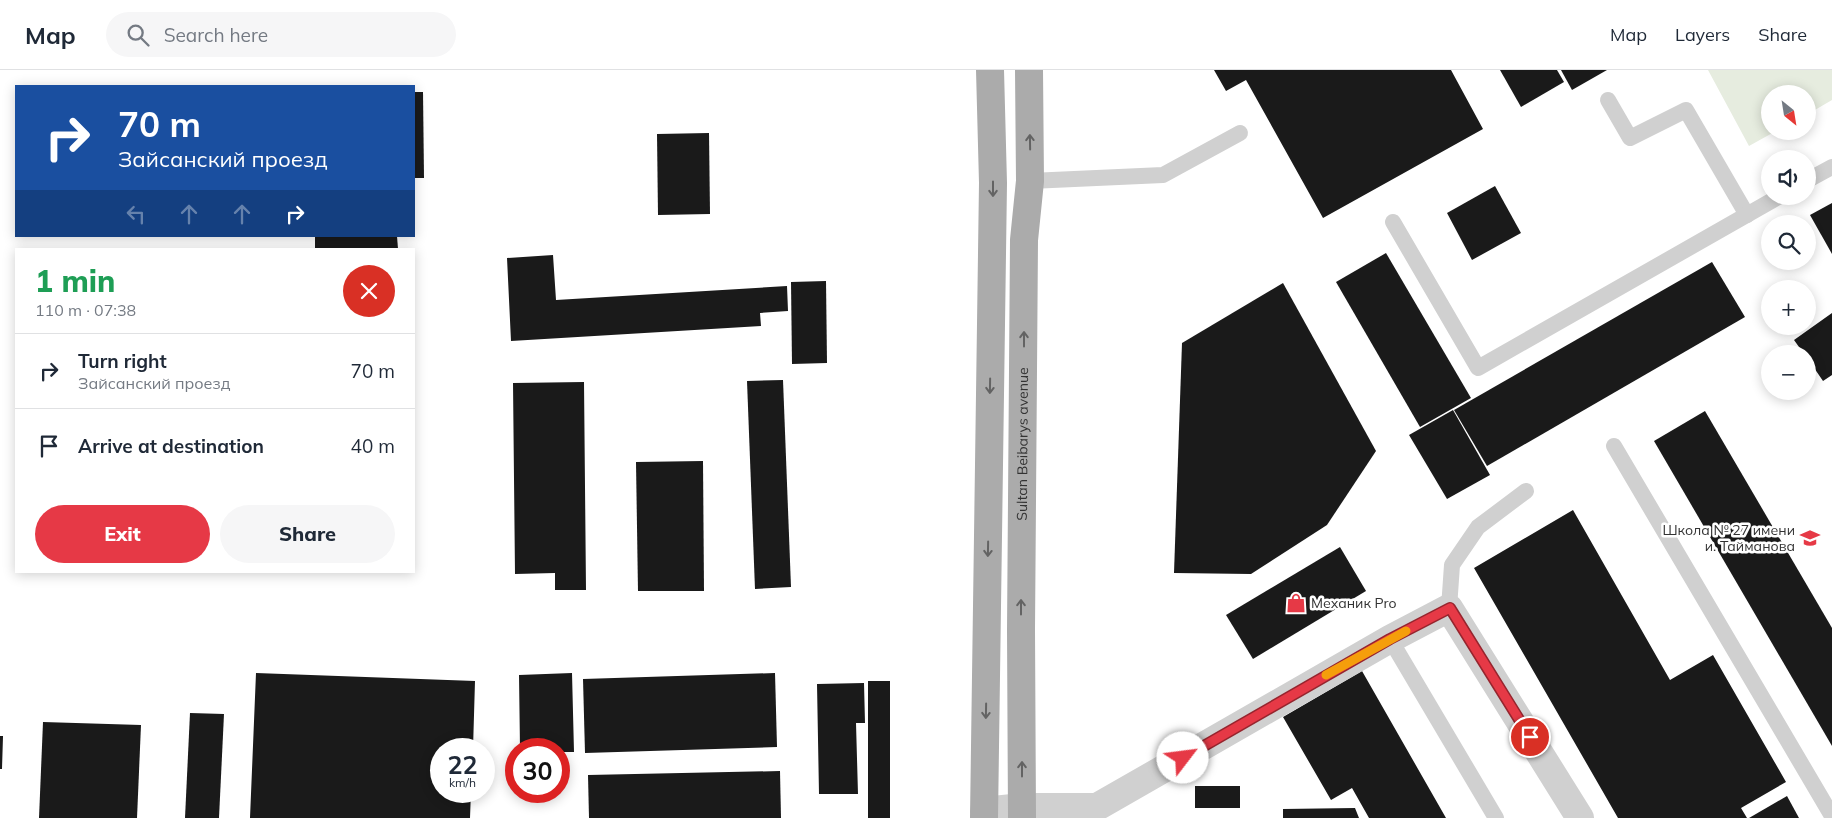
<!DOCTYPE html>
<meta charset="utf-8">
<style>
body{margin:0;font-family:Mulish,sans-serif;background:#f6f6f7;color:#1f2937;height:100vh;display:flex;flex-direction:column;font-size:19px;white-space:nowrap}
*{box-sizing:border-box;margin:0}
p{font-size:16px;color:#747a83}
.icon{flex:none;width:28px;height:28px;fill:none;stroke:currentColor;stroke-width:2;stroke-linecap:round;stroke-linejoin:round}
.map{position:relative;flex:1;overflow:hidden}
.sheet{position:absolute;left:15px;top:178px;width:400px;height:325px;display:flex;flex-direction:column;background:#fff;border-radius:0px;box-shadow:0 2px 12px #0003}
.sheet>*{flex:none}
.top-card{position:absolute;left:15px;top:15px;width:400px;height:152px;border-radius:0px;box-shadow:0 2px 12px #0003;background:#1a4fa0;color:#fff;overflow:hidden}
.needle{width:32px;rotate:150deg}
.fabs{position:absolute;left:1761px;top:15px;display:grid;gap:10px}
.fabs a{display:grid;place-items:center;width:55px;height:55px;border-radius:50%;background:#fff;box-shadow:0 2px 12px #0003;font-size:25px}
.speed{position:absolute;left:430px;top:668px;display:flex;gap:10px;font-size:25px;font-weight:700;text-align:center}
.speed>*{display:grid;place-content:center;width:65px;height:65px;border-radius:50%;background:#fff;box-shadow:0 2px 12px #0003;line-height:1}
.speed small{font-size:12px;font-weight:400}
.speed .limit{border:8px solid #d22;background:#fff;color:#111}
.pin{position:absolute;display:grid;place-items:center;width:42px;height:42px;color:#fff;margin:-21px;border:2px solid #fff;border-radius:50%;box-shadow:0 1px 5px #0007}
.me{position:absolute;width:55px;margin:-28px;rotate:60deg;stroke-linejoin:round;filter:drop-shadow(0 0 4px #0008)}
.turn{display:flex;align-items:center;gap:18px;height:105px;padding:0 20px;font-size:22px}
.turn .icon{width:65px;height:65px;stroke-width:2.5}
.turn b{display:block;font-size:35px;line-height:42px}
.lanes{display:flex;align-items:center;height:48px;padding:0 20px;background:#0003;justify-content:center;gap:25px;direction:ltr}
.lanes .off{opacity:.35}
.round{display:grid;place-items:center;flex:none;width:52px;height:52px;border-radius:26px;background:#f6f6f7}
.headline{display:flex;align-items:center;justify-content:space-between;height:85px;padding:0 20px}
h1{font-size:30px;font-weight:800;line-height:38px;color:#1e9e55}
.cta{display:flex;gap:10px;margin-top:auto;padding:10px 20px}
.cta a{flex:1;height:58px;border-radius:30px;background:#e63946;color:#fff;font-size:20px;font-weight:800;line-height:58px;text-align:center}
.cta a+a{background:#f6f6f7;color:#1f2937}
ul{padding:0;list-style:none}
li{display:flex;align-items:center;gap:15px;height:75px;padding:0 20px;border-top:1px solid #e0e1e3}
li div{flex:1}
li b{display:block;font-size:19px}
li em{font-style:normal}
header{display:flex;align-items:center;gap:30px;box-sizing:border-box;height:70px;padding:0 25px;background:#fff;border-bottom:1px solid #e0e1e3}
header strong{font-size:24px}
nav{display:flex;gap:28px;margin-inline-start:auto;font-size:18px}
.search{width:350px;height:45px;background:#f6f6f7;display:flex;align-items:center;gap:12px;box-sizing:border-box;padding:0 18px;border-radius:28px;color:#747a83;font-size:19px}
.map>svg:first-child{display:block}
</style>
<header>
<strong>Map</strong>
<div class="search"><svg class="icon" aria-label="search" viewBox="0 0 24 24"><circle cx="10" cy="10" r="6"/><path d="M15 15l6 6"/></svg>Search here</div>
<nav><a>Map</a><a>Layers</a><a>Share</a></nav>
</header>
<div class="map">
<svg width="1832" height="748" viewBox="0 0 1832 748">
<rect width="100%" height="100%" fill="#fff"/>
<polygon fill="#e6ecdf" points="1708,0 1832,0 1832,30 1808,44 1808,24 1770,24 1770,61 1776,61 1749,76"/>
<g fill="#1a1a1a">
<polygon points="1214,0 1451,0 1483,59 1323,148 1246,10 1226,21"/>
<polygon points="1500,0 1557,0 1564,12 1521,37"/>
<polygon points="1561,0 1607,0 1572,20"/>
<polygon points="414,22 423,22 424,108 414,108"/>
<polygon points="709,63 710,144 658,145 657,64"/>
<polygon points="1495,116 1521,163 1472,190 1447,143"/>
<polygon points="1832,133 1832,184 1810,145"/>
<polygon points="315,166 397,166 398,179 315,179"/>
<polygon points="1386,183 1471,328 1420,357 1336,212"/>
<polygon points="553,185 556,230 787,216 788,241 760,243 761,256 511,271 507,188"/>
<polygon points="1712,192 1745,247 1487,396 1454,340"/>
<polygon points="826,211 827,293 792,294 791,212"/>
<polygon points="1283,213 1376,381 1327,455 1251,504 1174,503 1182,273"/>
<polygon points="1832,243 1832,305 1823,311 1808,289 1808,284 1804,284 1794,270"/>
<polygon points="783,310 791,517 755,519 747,311"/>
<polygon points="584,312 586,520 555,520 555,503 515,504 513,313"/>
<polygon points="1453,340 1490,405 1447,429 1409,365"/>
<polygon points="1705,341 1832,558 1832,676 1654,371"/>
<polygon points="703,391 704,521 638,521 636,392"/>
<polygon points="1573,440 1670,610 1713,585 1786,712 1741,738 1747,748 1618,748 1474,498"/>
<polygon points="1340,477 1366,521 1253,589 1226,545"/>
<polygon points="1362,601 1446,748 1369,748 1352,718 1331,730 1283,647"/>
<polygon points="256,603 475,611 473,679 441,679 441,721 471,721 470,748 250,748"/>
<polygon points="572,603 574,682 559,682 559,679 520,679 519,605"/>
<polygon points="775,603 777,677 585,683 583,609"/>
<rect x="868" y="611" width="22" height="137"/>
<polygon points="864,613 865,653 856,653 858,724 819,724 817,614"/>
<polygon points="190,643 224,644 219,748 185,748"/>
<polygon points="43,652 141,655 137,748 39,748"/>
<polygon points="0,666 3,666 2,699 0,699"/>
<polygon points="780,701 781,748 589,748 588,705"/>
<rect x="1195" y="716" width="45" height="22"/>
<polygon points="1787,726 1799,748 1749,748"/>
<polygon points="1355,738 1359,748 1283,748 1283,739"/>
</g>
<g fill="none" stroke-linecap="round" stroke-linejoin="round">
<g stroke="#d0d0d0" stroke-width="16">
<polyline points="1608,30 1630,68 1686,40 1747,145"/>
<polyline points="1808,110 1832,97"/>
<polyline points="1030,111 1163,105 1240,63"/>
<polyline points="1393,152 1478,298 1780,126"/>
<polyline points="1614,376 1832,746"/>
<polyline points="1449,538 1452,495 1478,457 1526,421"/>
<polyline points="1390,569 1496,748"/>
</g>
<polyline stroke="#d0d0d0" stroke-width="28" points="984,741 1022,737 1097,737 1390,569 1449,538 1580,748"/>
<g stroke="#ababab" stroke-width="28">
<polyline points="984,748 993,113 990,0"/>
<path id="s1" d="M1022,748L1021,560L1024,170L1030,111L1029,0"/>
</g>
</g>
<defs><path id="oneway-shaft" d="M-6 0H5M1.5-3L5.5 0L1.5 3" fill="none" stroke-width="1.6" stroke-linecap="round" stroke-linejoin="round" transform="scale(1.25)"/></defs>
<g stroke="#636363">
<use href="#oneway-shaft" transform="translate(1030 72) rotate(-91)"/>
<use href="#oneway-shaft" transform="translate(993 119) rotate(90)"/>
<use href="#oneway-shaft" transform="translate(1024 269) rotate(-90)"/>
<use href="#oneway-shaft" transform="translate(990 316) rotate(91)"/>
<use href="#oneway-shaft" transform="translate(988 479) rotate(91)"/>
<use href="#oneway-shaft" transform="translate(1021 537) rotate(-90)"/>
<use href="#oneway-shaft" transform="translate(986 641) rotate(91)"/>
<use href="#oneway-shaft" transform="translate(1022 699) rotate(-90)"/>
</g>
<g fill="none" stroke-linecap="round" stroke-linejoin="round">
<defs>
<polyline id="route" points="1183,688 1390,569 1450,538 1530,667"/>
</defs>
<use href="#route" stroke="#96252e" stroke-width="12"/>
<use href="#route" stroke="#e63946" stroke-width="9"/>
<polyline stroke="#f59e0b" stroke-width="9" points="1326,605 1406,561"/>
</g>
<defs>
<symbol id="school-bare" viewBox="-9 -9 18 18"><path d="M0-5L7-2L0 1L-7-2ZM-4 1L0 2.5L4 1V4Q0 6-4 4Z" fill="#e63946" stroke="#fff" stroke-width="2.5" paint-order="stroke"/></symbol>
<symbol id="shop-bare" viewBox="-9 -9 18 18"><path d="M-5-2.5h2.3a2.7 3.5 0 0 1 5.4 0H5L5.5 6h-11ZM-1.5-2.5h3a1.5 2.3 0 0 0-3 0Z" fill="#e63946" stroke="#fff" stroke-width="2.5" paint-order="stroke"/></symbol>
</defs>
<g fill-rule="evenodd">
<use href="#school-bare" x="1796" y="454" width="28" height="28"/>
<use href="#shop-bare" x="1282" y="519" width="28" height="28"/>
</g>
<g text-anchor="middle" stroke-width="5" stroke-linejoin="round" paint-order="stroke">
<g font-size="14" fill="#333" stroke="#fff">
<text dy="5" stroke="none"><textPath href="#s1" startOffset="374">Sultan Beibarys avenue</textPath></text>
</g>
<g font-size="14" fill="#333" stroke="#fff" text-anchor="end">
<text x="1795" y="465">Школа № 27 имени<tspan x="1795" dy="16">и. Тайманова</tspan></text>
<text x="1311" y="538" text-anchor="start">Механик Pro</text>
</g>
</g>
</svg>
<div class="fabs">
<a><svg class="needle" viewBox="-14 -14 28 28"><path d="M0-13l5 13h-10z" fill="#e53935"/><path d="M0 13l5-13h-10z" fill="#747a83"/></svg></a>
<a><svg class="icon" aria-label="sound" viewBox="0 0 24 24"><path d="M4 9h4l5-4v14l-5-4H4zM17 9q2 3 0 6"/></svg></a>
<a><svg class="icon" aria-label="search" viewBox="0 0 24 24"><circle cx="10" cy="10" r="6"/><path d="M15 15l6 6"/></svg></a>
<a>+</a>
<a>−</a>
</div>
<div class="speed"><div>22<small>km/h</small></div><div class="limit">30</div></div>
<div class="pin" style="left:1530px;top:667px;background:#d93025"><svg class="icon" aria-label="arrive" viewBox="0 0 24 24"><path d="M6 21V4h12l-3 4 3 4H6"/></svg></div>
<svg class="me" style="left:1183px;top:688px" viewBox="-20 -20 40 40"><circle r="19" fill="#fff"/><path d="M0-13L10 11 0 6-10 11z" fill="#e63946"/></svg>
<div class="top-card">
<div class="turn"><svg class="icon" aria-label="right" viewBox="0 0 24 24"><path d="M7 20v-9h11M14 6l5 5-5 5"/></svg><div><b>70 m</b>Зайсанский проезд</div></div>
<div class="lanes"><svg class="icon off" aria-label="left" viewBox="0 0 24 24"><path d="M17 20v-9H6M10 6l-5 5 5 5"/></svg><svg class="icon off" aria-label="ahead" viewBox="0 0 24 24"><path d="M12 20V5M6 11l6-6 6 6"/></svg><svg class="icon off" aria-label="ahead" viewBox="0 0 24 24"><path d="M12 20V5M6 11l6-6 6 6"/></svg><svg class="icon" aria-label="right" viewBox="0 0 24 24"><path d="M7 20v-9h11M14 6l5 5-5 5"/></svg></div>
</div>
<section class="sheet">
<div class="headline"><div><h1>1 min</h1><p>110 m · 07:38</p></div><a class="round" style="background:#d93025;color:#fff"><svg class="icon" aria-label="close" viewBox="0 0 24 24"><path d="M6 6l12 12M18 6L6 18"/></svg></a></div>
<ul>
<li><svg class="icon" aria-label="right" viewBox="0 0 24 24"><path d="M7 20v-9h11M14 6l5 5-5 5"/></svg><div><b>Turn right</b><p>Зайсанский проезд</p></div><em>70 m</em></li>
<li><svg class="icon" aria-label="arrive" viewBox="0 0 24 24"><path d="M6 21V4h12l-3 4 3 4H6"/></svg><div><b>Arrive at destination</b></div><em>40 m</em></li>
</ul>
<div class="cta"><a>Exit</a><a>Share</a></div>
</section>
</div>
